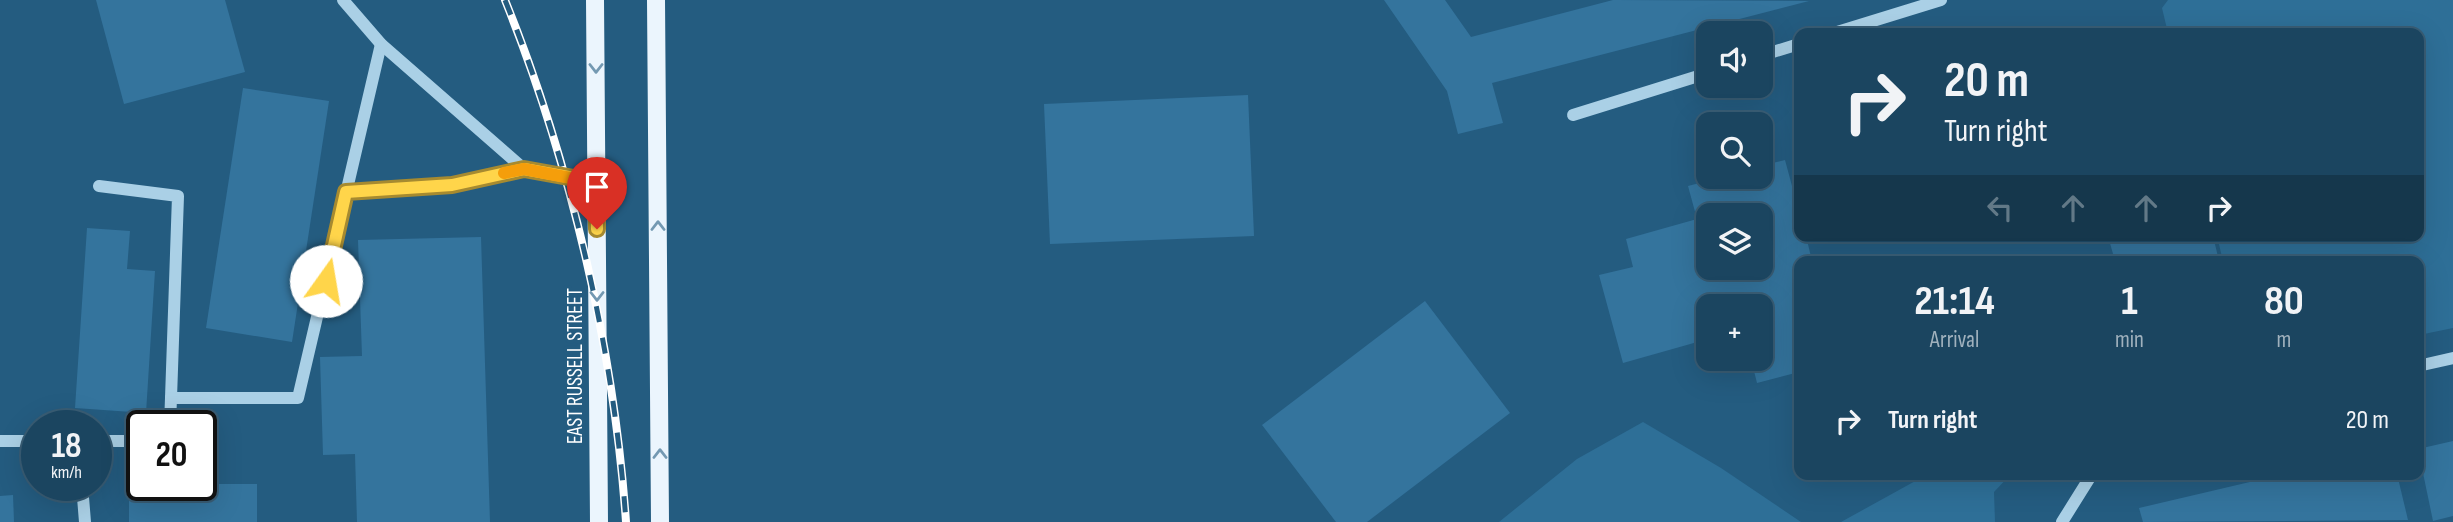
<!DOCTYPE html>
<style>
body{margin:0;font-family:"Sofia Sans Condensed",sans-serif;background:#244c66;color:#f1f3f6;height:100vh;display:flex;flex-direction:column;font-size:26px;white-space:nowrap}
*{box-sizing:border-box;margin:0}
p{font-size:23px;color:#a0b1bd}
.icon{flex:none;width:38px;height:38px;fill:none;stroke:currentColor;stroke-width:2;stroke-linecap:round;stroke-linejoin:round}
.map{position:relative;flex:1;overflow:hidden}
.side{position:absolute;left:1794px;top:256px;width:630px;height:224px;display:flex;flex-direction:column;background:#1b4560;border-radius:14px;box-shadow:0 7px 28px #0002,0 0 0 2px #395d75}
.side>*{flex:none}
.top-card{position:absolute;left:1794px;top:28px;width:630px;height:214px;border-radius:14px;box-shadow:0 7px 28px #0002,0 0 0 2px #395d75;background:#1b4560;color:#f1f3f6;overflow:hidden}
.controls{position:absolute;left:1696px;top:21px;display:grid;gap:14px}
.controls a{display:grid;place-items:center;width:77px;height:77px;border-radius:14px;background:#1b4560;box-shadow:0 7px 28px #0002,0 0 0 2px #395d75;font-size:35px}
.speed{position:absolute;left:21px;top:410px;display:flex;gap:14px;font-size:35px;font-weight:700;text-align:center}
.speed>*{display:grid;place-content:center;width:91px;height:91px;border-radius:50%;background:#1b4560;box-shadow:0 7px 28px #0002,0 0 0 2px #395d75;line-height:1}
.speed small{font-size:18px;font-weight:400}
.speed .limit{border:4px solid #111;border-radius:10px;background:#fff;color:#111}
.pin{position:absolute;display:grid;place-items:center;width:60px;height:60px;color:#fff;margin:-72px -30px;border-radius:50% 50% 50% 0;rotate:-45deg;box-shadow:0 0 7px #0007}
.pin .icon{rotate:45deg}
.me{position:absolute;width:77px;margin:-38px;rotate:13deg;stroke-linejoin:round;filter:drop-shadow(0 0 5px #0008)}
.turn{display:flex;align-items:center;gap:24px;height:147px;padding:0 35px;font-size:32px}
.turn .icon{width:91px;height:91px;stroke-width:2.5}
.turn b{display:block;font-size:49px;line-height:60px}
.lanes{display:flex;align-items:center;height:66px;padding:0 35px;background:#0003;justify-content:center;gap:35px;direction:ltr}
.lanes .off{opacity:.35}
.eta{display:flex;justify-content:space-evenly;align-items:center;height:119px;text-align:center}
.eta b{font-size:42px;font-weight:700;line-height:49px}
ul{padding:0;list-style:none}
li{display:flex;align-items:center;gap:21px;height:91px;padding:0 35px}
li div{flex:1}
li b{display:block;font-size:26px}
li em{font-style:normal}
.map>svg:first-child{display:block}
</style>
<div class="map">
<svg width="2453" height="522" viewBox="0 0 2453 522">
<rect width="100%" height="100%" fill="#245c80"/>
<g fill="#2e6f97">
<polygon points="2168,0 2453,0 2453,328 2419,335 2418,261 2223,261 2217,236 2418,236 2418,33 2168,33 2162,8"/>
<polygon points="1643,422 1721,468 1801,522 1499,522 1577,459"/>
<polygon points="1928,474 2011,474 1994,492 1995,522 1841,522"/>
</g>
<g fill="#34749d" fill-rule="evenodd">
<polygon points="96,0 225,0 245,72 124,104"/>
<polygon points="1384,0 1445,0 1471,37 1613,0 1809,1 1492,83 1503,123 1458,134 1447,91"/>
<polygon points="243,88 329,101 292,342 206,328"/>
<polygon points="1248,95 1254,236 1050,244 1044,104"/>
<path d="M1785,160L1799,212V236H1806L1812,261H1799V372L1757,383L1751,359H1760V306H1708V339L1623,363L1599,275L1633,267L1626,239L1697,219L1688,186L1722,177H1760V166ZM1708,215H1760V268H1708Z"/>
<polygon points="87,228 130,231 127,269 155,271 146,413 75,408"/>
<polygon points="2108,236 2213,236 2219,261 2115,261"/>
<polygon points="481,237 490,522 357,522 355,454 323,455 320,357 362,356 358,240"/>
<polygon points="1425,301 1510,413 1367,522 1336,522 1262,425"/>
<polygon points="2453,441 2453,516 2433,521 2418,449"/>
<polygon points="2284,474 2397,474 2408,520 2143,522 2139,508"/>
<polygon points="201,484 257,484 257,522 129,522 129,485"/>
<polygon points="13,495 14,522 0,522 0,496"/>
</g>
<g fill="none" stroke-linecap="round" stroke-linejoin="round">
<g stroke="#aad0e6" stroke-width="12">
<polyline points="343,0 381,44 524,169 596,182"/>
<polyline points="1834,33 1941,0"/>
<polyline points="1760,56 1799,44"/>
<polyline points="1573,115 1708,73"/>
<polyline points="99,186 178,196 171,398 298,398 381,44"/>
<polyline points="346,192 452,185 524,169"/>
<polyline points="2418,366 2453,358"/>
<polyline points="170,425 171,398"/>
<polyline points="0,441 37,441"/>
<polyline points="96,441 142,441"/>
<polyline points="82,485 85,522"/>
<polyline points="2062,522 2092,474"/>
</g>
<g stroke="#ebf5fd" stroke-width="18">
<polyline points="595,0 599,522"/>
<polyline points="656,0 660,522"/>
</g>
<defs>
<path id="rail" d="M505,0C570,161 614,348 626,522"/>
</defs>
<use href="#rail" stroke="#fff" stroke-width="8"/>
<use href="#rail" stroke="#245c80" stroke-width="5" stroke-dasharray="16" stroke-linecap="butt"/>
</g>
<defs><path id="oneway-chevron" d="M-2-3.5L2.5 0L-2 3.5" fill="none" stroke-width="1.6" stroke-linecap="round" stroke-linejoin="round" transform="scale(1.75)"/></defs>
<g stroke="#7499b2">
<use href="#oneway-chevron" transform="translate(596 68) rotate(90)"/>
<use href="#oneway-chevron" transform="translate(658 226) rotate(-90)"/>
<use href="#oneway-chevron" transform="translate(597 296) rotate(90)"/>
<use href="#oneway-chevron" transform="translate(660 454) rotate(-90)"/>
</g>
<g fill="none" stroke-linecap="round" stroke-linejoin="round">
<defs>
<polyline id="route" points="326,281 346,192 452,185 524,169 596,182 597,229"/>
</defs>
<use href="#route" stroke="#a68a30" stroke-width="18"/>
<use href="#route" stroke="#ffd54a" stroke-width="12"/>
<polyline stroke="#f59e0b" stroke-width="12" points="504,173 524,169 581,180"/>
</g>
<g text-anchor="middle" stroke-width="7" stroke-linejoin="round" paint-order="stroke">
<g font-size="21" fill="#fff" stroke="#245c80">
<text transform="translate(575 366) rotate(-90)" y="7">EAST RUSSELL STREET</text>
</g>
</g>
</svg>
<div class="controls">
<a><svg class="icon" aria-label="sound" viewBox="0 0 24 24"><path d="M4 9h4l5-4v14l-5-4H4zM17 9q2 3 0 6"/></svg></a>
<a><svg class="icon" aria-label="search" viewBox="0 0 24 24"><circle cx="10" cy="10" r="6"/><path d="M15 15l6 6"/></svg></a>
<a><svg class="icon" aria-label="layers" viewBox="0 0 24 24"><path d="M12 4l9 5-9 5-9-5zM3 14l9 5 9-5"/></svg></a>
<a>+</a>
</div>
<div class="speed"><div>18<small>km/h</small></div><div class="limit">20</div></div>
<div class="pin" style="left:597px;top:229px;background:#d93025"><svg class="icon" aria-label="arrive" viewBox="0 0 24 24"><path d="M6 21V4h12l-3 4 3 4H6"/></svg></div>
<svg class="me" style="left:326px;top:281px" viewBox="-20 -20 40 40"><circle r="19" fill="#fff"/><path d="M0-13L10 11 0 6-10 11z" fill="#ffd54a"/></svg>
<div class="top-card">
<div class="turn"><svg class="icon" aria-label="right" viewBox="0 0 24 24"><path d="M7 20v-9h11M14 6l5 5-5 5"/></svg><div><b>20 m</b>Turn right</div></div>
<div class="lanes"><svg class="icon off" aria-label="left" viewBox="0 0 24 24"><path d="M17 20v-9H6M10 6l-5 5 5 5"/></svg><svg class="icon off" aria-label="ahead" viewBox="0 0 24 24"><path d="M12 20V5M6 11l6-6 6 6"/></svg><svg class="icon off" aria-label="ahead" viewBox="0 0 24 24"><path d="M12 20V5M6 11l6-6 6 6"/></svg><svg class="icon" aria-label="right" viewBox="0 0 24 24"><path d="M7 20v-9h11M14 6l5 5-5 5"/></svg></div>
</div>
<section class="side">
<div class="eta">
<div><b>21:14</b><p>Arrival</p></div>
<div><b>1</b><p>min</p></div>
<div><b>80</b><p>m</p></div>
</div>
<ul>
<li><svg class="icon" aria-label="right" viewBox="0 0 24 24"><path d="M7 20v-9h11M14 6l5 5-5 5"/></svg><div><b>Turn right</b></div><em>20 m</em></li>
</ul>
</section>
</div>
